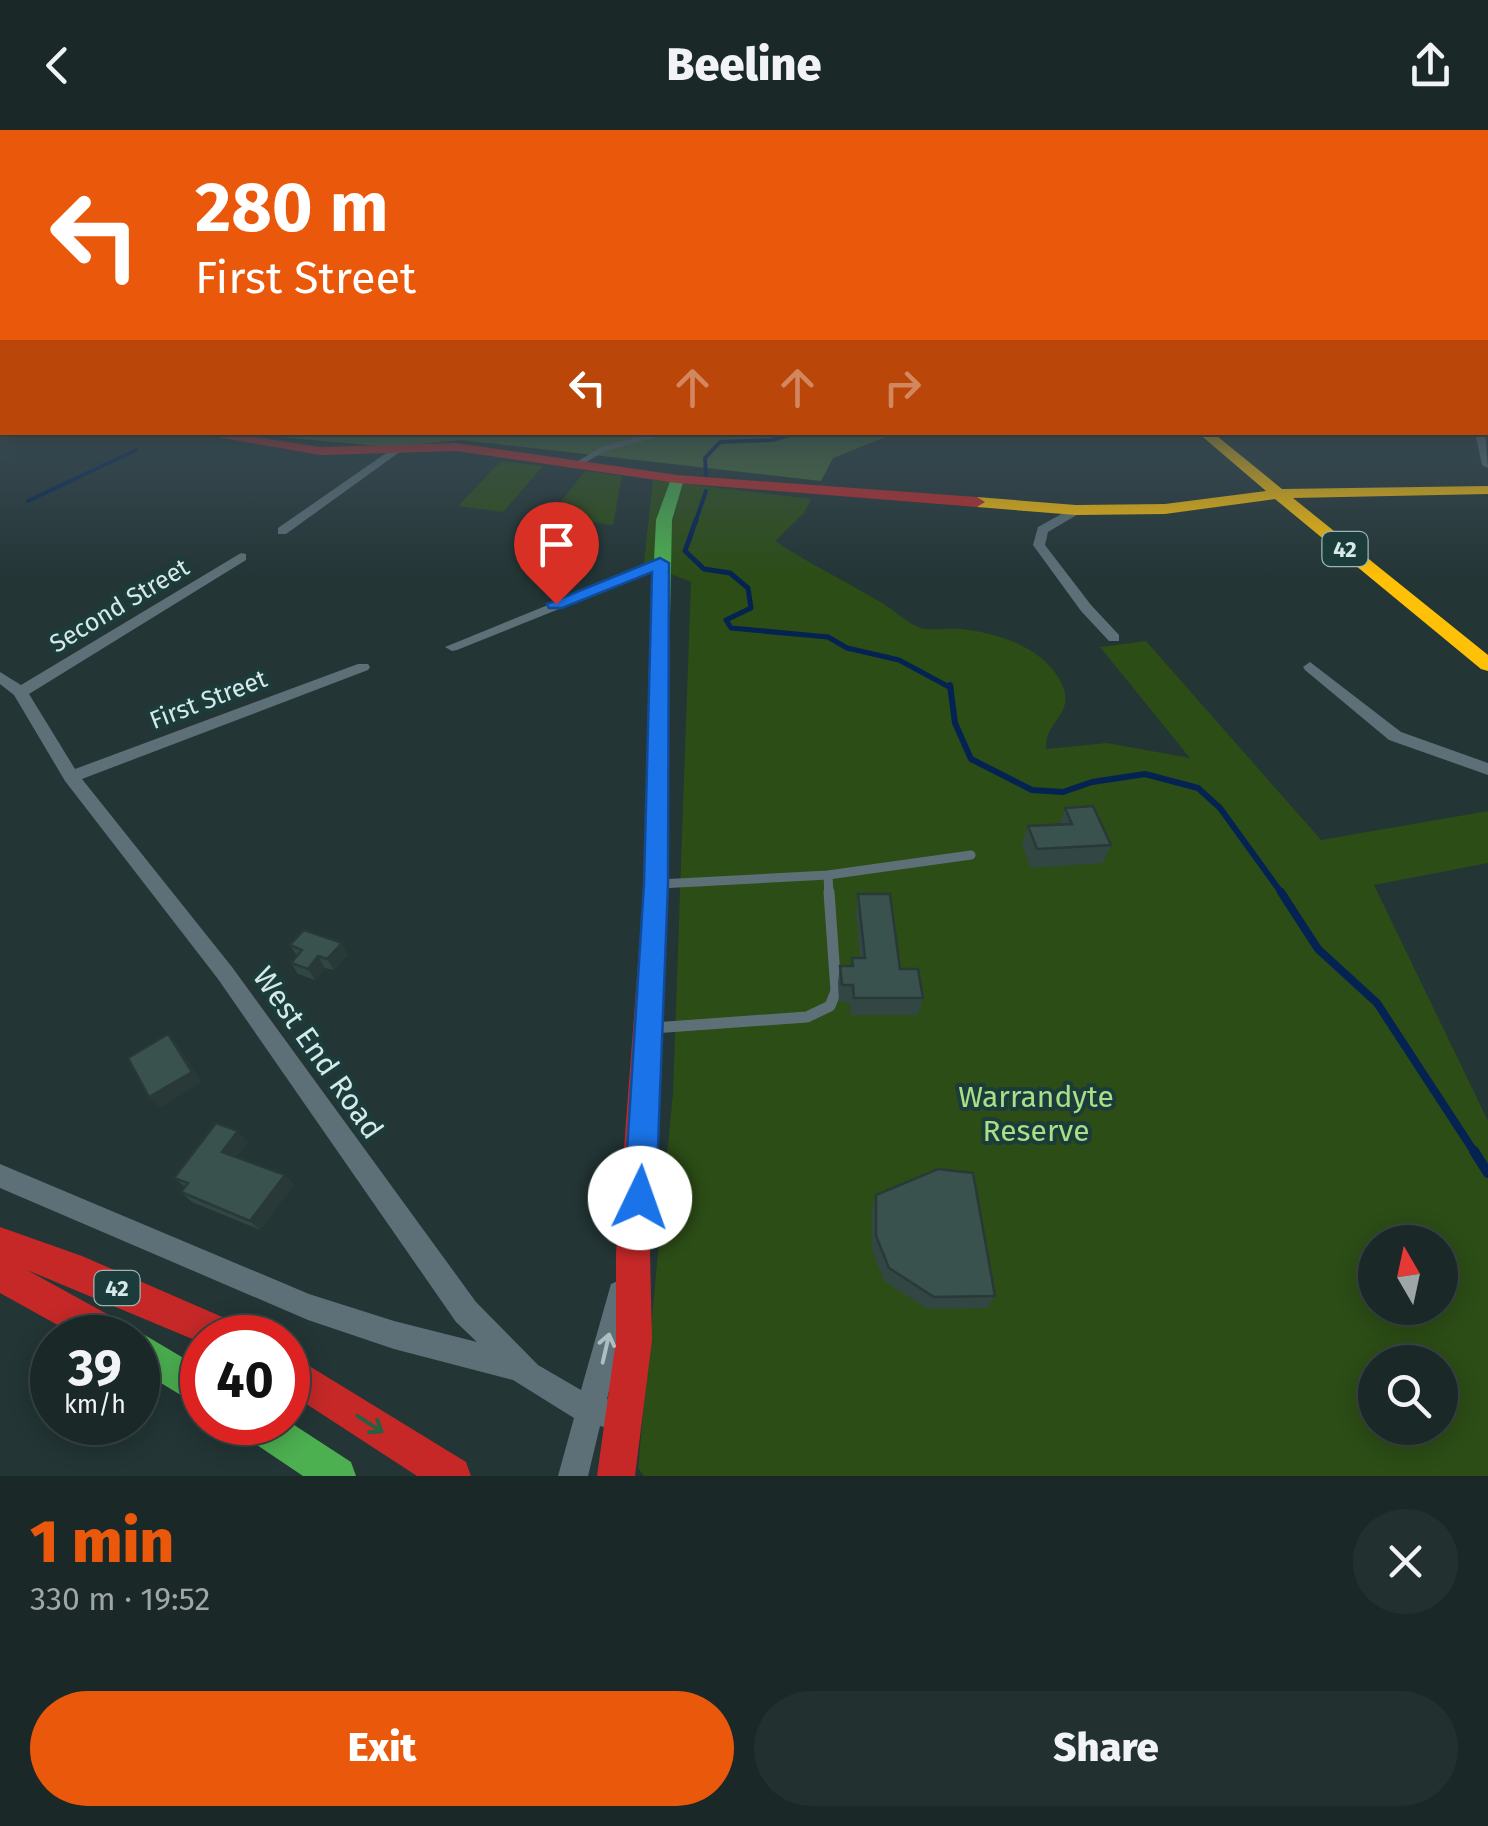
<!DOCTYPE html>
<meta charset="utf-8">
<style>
body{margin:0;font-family:"Fira Sans",sans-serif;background:#233030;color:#f1f3f6;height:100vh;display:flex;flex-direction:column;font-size:38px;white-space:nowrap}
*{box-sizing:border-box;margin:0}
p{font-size:32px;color:#9fa6a8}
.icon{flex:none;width:55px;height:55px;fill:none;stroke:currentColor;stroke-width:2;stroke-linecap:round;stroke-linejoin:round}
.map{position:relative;height:1346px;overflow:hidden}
.sheet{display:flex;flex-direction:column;background:#1a2828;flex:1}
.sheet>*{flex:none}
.banner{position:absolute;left:0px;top:0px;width:1490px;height:305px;box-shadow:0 5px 25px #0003,0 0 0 2px #384445;background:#ea580c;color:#fff;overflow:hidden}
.needle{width:65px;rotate:351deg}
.controls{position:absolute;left:1358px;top:1095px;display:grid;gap:20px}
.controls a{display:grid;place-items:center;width:100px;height:100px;border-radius:50%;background:#1a2828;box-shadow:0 5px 25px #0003,0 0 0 2px #384445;font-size:50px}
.speed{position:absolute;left:30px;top:1185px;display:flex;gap:20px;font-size:50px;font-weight:700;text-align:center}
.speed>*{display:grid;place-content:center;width:130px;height:130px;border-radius:50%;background:#1a2828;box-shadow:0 5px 25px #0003,0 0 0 2px #384445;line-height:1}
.speed small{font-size:25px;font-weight:400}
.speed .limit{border:15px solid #d22;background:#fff;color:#111}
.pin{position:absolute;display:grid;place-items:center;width:85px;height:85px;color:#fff;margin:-102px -42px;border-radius:50% 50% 50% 0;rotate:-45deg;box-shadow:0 0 10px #0007}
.pin .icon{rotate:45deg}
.me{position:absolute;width:110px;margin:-55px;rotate:3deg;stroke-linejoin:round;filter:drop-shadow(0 0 8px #0008)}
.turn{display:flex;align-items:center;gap:35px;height:210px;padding:0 30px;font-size:45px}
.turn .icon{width:130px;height:130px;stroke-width:2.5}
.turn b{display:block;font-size:70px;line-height:85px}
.lanes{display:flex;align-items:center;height:95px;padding:0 30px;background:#0003;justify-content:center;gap:50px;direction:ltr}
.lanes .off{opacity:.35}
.round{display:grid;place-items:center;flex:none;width:105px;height:105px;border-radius:52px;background:#233030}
.summary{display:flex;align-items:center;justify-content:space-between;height:170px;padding:0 30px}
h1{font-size:60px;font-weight:800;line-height:75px;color:#ea580c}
.button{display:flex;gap:20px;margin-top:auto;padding:20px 30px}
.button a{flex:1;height:115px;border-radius:60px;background:#ea580c;color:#fff;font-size:40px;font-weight:800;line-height:115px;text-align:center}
.button a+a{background:#233030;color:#f1f3f6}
header{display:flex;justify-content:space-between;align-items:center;height:130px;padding:0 30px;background:#1a2828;font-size:45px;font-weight:800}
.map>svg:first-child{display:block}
</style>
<header><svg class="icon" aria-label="back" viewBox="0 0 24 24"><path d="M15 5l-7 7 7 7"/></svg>Beeline<svg class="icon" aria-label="share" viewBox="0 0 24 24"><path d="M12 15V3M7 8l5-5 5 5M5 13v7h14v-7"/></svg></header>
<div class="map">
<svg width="1488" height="1346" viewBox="0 0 1488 1346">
<rect width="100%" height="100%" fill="#233535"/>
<g fill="#2c4d16" fill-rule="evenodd">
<polygon points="501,331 543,336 503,382 458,376"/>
<polygon points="585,341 622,346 613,395 549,387"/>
<path d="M653,350L811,369L804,383L775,411C810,434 847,452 882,473C894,480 908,494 921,498C933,501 948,498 960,499C997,502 1049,519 1063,557C1074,585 1044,592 1046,619L1107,613L1190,628L1100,517L1146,511L1321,710L1488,681V733L1374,755L1488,991V1346H644L638,1338L673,962L691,452L644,433ZM1375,1112H1440V1178H1375ZM1375,1232H1440V1298H1375Z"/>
</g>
<polygon fill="#456932" points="236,303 298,304 896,303 833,328 821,351 461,310 390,317"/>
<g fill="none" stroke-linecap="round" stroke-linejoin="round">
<g stroke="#042353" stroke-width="4">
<polyline points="706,345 705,328 720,312 772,310 800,302"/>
<polyline points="28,371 136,320"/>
<polyline points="695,393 706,361"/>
</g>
<polyline stroke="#042353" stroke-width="5" points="696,390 685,421 704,439 730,443 748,458 751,478 726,490 731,498 828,507 847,518 899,530 951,558"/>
<polyline stroke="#042353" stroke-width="6" points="950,555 955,593 971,629 1032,660 1063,662 1092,652 1145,644 1198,658 1220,678 1283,765"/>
<polyline stroke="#042353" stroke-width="8" points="1281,762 1318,819 1377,873 1475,1023"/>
<polyline stroke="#042353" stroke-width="10" points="1474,1021 1488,1043"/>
<polyline stroke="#5d7078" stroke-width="5" points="578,334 603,319 666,302"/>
<g stroke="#5d7078" stroke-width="9">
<polyline points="828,745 829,765"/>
<polyline points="659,754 828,745 971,725"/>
</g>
<polyline stroke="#5d7078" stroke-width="11" points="653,898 807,887 830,876 836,861 829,762"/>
<g fill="#5d7078" fill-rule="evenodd">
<polygon points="0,260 2,260 2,265 0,264"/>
<polygon points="1475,302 1485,302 1488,338 1482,335"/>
<polygon points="392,319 401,321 286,404 278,404 278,398"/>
<polygon points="1076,376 1082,380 1080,383 1048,402 1045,415 1091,475 1119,505 1119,511 1109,511 1081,481 1033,415 1038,397"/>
<polygon points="241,423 246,424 246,430 29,564 75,639 358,534 368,534 370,537 368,540 82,649 232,837 476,1172 538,1235 581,1260 611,1154 620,1150 629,1154 633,1163 607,1269 635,1278 639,1288 635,1298 625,1302 600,1296 588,1346 558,1346 574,1288 513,1250 394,1219 308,1190 0,1058 0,1034 309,1164 394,1191 477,1212 456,1192 218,849 65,651 14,565 0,554 0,542 21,555"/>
<polygon points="661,429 666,430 666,436 457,520 452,521 445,517"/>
<polygon points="1310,532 1401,602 1488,633 1488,645 1389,610 1305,540 1303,537"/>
</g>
<g fill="#4caf50" fill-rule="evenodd">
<polygon points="672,346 684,349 672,390 669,533 659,539 649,533 656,390"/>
<polygon points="138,1201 202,1239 202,1278 138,1239 138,1208 125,1208"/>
<polygon points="288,1291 351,1332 356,1346 303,1346 242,1305 237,1292"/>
</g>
<polygon fill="#ffc107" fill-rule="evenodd" points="1197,302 1212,302 1282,359 1488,356 1488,364 1293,368 1488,525 1488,541 1481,539 1275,369 1165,384 1076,385 977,377 969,372 977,367 1076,375 1165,374 1266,361"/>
<g fill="#c62828" fill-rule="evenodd">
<polygon points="187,302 224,302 321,317 456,313 677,345 977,367 985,372 977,377 677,353 456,321 321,325"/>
<polygon points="659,527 669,533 668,754 650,1124 652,1210 635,1346 597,1346 616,1210 616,1124 644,754 649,533"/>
<polygon points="0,1097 82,1126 243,1196 248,1208 202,1208 202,1213 27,1140 129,1196 134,1208 81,1208 0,1163"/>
<polygon points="288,1223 466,1332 471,1346 417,1346 288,1262"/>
</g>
</g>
<g fill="#324743">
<polygon points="1065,678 1111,715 1103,733 1031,738 1022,714 1028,696 1059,695"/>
<polygon points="858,764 900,839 923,868 918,885 851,885 850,873 839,872 838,853 840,836 851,836 852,828 860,828 856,782"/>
<polygon points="290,815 348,825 334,840 325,838 315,850 298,844 291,833 297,826"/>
<polygon points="248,1012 236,1027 285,1045 294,1054 260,1100 192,1072 181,1062 185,1057 174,1048"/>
<polygon points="876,1065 995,1166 987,1178 928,1179 884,1151 872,1119 872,1079"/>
</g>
<g fill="#293937">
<polygon points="342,813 348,825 334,840 327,829"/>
<polygon points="318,826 325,838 315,850 308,839"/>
<polygon points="168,904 178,916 202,952 160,978 149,967"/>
<polygon points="238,1001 248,1012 232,1032 222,1022"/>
<polygon points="285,1045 294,1054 260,1100 250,1091"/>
</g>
<g fill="#3a524e" stroke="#293937" stroke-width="2.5">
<polygon points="1093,676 1111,715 1037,719 1028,696 1072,694 1065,678"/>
<polygon points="858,764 890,764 900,839 918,839 923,868 854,868 853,855 842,855 840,836 853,836 852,828 865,828"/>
<polygon points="304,800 342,813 327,829 318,826 308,839 291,833 302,820 290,815"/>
<polygon points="168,904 192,942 149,967 128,928"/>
<polygon points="216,993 238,1001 222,1022 285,1045 250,1091 181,1062 188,1053 174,1048"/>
<polygon points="938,1039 973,1043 995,1166 934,1167 889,1138 876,1106 876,1065"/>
</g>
<defs><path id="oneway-shaft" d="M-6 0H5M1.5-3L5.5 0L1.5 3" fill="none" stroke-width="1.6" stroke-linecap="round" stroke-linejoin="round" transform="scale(2.5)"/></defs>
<use stroke="#acbec1" href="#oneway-shaft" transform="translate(606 1218) rotate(-77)"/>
<use stroke="#2a5e42" href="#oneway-shaft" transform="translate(370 1294) rotate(33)"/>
<linearGradient id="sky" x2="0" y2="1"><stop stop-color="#131d1d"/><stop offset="0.58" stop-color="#3f515c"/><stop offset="1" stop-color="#3f515c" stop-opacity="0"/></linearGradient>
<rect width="1488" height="448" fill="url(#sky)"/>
<polygon fill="#1a73e8" stroke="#114b97" stroke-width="2.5" points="660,428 669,433 668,754 656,1068 651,1079 640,1084 628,1079 624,1068 644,754 652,442 562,478 549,478 547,474"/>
<g text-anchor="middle" stroke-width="8" stroke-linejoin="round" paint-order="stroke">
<g fill="#1c3c3c" stroke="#9eb4b4" stroke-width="2.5">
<rect x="1322.5" y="402" width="45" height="34" rx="8"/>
<rect x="94.5" y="1141" width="45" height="34" rx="8"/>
</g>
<g font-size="22" font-weight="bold" fill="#d6e8e8">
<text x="1345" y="427">42</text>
<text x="117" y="1166">42</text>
</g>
<g font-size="25" fill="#d6e8e8" stroke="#1c3c3c">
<text transform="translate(119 475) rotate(-31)" y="9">Second Street</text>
<text transform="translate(208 569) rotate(-21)" y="9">First Street</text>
</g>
<g font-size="30" fill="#d6e8e8" stroke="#1c3c3c">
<text transform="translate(318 923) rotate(55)" y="10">West End Road</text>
</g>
<g font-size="30" fill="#a7e085" stroke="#1c3c3c">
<text x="1036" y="977">Warrandyte<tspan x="1036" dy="34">Reserve</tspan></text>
</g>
</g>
</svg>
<div class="controls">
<a><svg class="needle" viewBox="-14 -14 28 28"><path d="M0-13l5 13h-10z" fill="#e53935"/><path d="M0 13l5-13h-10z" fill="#9fa6a8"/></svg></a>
<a><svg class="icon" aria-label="search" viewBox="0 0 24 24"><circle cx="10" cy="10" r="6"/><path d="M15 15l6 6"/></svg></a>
</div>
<div class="speed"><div>39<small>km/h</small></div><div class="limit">40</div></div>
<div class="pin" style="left:556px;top:474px;background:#d93025"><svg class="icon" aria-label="arrive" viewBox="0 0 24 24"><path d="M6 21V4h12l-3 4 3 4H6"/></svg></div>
<svg class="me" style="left:640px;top:1068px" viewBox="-20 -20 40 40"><circle r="19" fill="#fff"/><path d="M0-13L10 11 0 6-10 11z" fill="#1a73e8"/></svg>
<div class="banner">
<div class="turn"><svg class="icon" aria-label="left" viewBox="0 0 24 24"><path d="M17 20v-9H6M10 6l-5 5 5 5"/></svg><div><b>280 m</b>First Street</div></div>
<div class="lanes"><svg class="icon" aria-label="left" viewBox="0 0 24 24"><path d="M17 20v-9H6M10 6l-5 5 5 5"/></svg><svg class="icon off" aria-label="ahead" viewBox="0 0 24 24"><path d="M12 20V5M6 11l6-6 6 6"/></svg><svg class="icon off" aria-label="ahead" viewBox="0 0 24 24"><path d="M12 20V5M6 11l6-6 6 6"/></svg><svg class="icon off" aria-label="right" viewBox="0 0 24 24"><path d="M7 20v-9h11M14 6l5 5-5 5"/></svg></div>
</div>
</div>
<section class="sheet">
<div class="summary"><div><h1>1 min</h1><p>330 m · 19:52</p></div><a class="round"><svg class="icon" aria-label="close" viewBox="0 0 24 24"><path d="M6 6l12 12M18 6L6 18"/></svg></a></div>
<div class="button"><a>Exit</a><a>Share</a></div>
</section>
